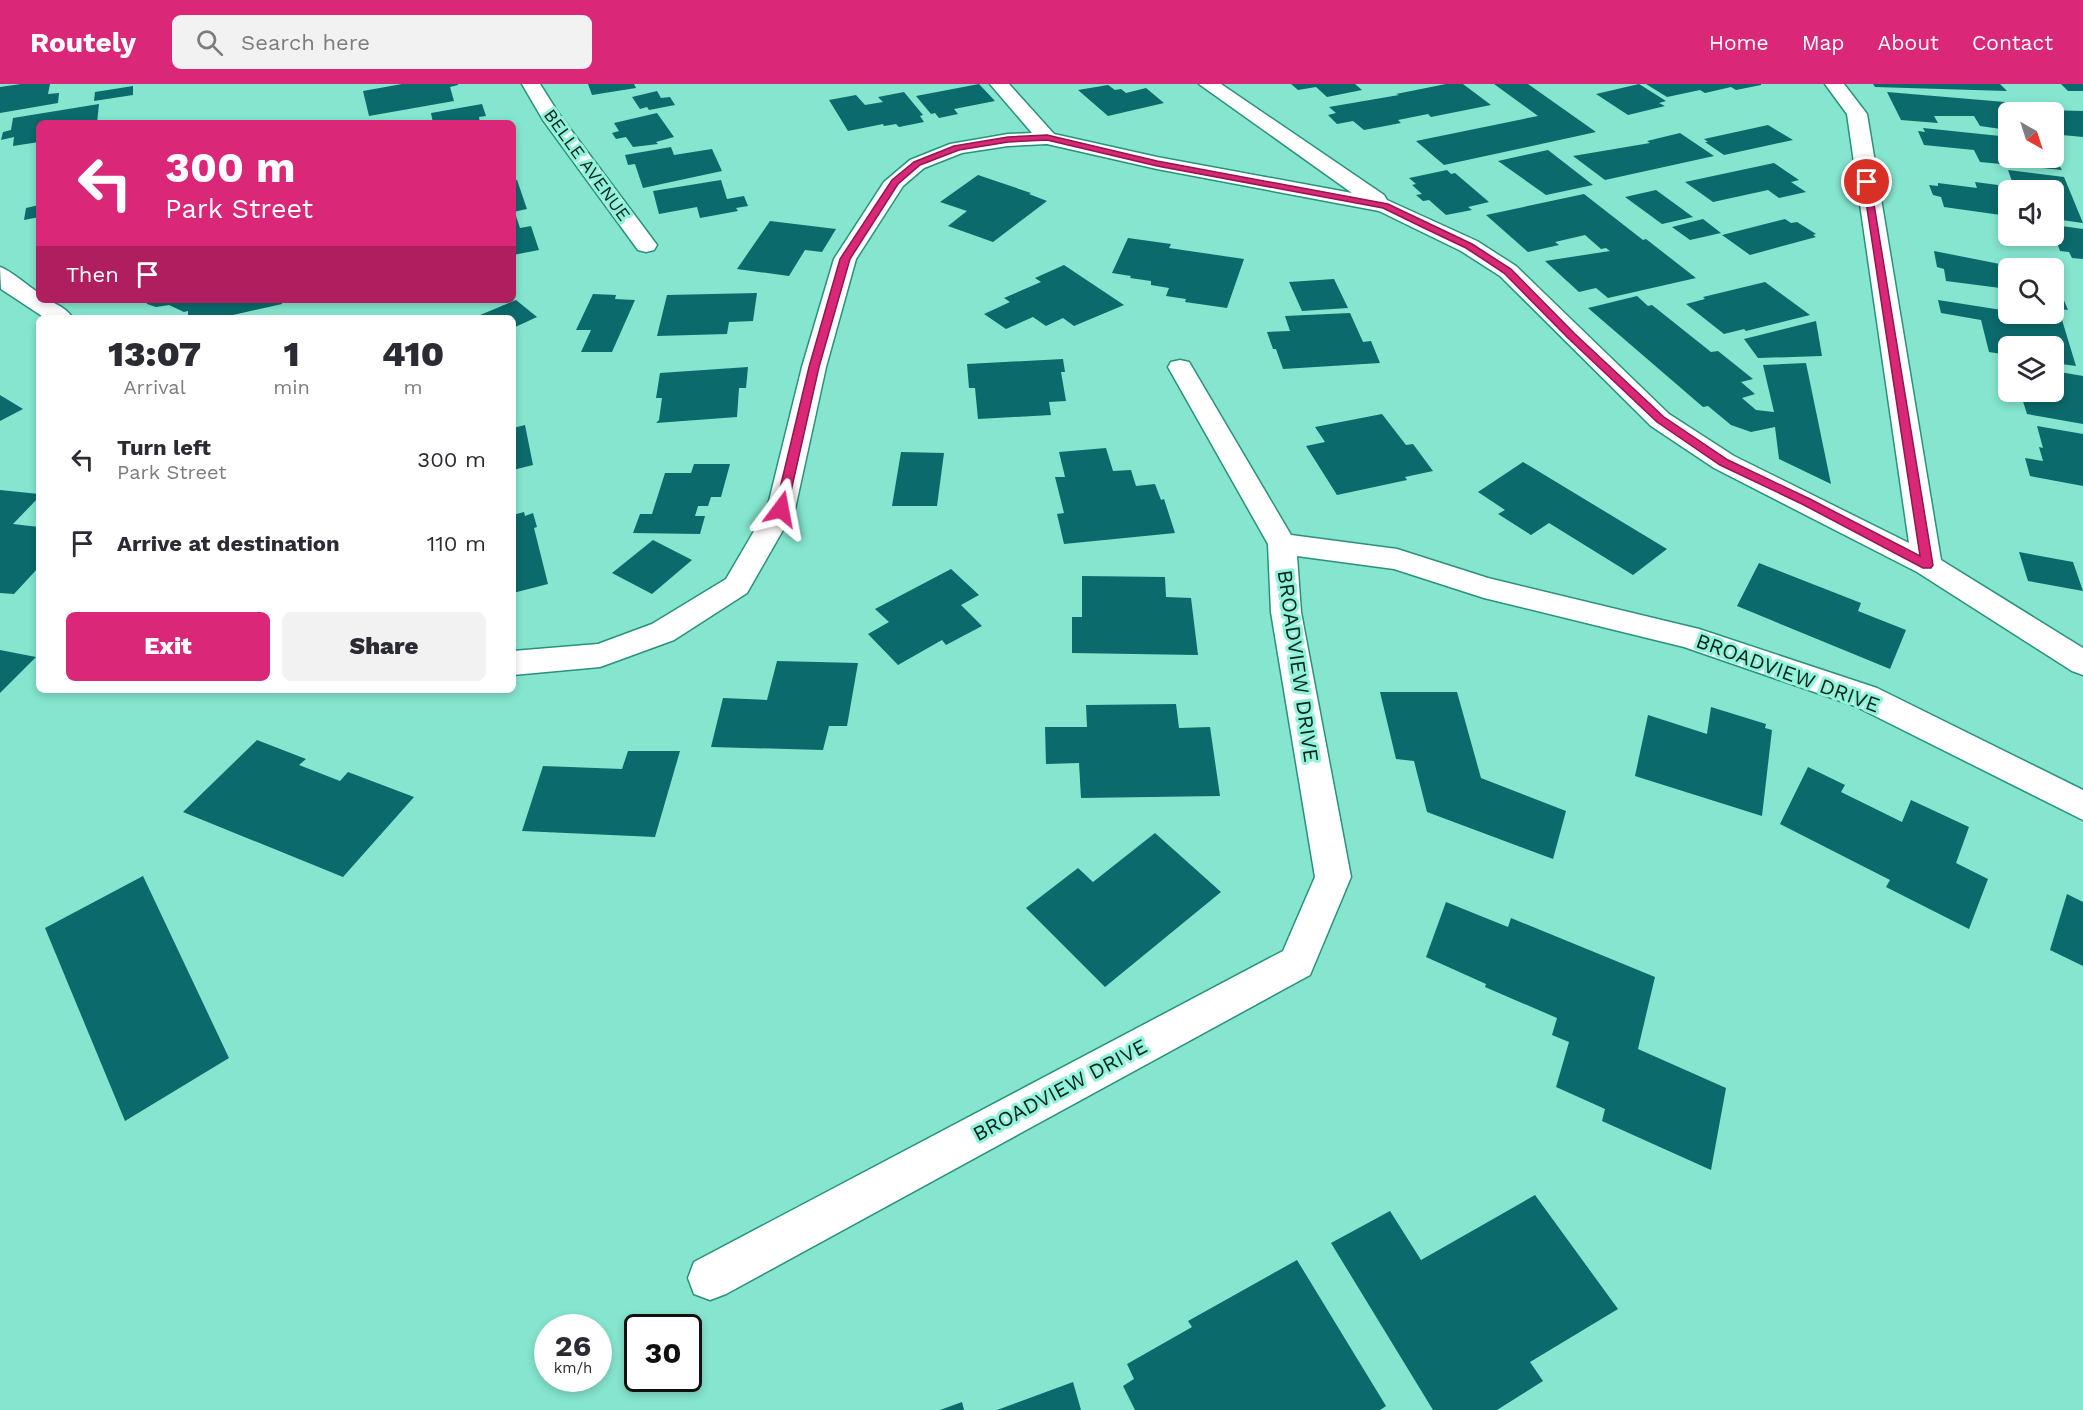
<!DOCTYPE html>
<style>
body{margin:0;font-family:"Work Sans",sans-serif;background:#f2f2f3;color:#2b2b33;height:100vh;display:flex;flex-direction:column;font-size:22px;white-space:nowrap}
*{box-sizing:border-box;margin:0}
p{font-size:20px;color:#7c7c81}
.icon{flex:none;width:33px;height:33px;fill:none;stroke:currentColor;stroke-width:2;stroke-linecap:round;stroke-linejoin:round}
.map{position:relative;flex:1;overflow:hidden}
.sheet{position:absolute;left:36px;top:231px;width:480px;height:378px;display:flex;flex-direction:column;background:#fff;border-radius:9px;box-shadow:0 3px 9px #0003}
.sheet>*{flex:none}
.hud{position:absolute;left:36px;top:36px;width:480px;height:183px;border-radius:9px;box-shadow:0 3px 9px #0003;background:#db2777;color:#fff;overflow:hidden}
.needle{width:39px;rotate:141deg}
.buttons{position:absolute;left:1998px;top:18px;display:grid;gap:12px}
.buttons a{display:grid;place-items:center;width:66px;height:66px;border-radius:9px;background:#fff;box-shadow:0 3px 9px #0003;font-size:30px}
.speed{position:absolute;left:534px;top:1230px;display:flex;gap:12px;font-size:30px;font-weight:700;text-align:center}
.speed>*{display:grid;place-content:center;width:78px;height:78px;border-radius:50%;background:#fff;box-shadow:0 3px 9px #0003;line-height:1}
.speed small{font-size:15px;font-weight:400}
.speed .limit{border:3px solid #111;border-radius:9px;background:#fff;color:#111}
.pin{position:absolute;display:grid;place-items:center;width:51px;height:51px;color:#fff;margin:-26px;border:3px solid #fff;border-radius:50%;box-shadow:0 2px 6px #0007}
.me{position:absolute;width:66px;margin:-33px;rotate:13deg;stroke-linejoin:round;filter:drop-shadow(0 0 4px #0008)}
.turn{display:flex;align-items:center;gap:21px;height:126px;padding:0 30px;font-size:27px}
.turn .icon{width:78px;height:78px;stroke-width:2.5}
.turn b{display:block;font-size:42px;line-height:51px}
.then{display:flex;align-items:center;height:57px;padding:0 30px;background:#0003;gap:12px;font-size:22px}
.eta{display:flex;justify-content:space-evenly;align-items:center;height:102px;text-align:center}
.eta b{font-size:36px;font-weight:800;line-height:42px}
.button{display:flex;gap:12px;margin-top:auto;padding:12px 30px}
.button a{flex:1;height:69px;border-radius:9px;background:#db2777;color:#fff;font-size:24px;font-weight:800;line-height:69px;text-align:center}
.button a+a{background:#f2f2f3;color:#2b2b33}
ul{padding:0;list-style:none}
li{display:flex;align-items:center;gap:18px;height:84px;padding:0 30px}
li div{flex:1}
li b{display:block;font-size:22px}
li em{font-style:normal}
header{display:flex;align-items:center;gap:36px;box-sizing:border-box;height:84px;padding:0 30px;background:#db2777;color:#fff}
header strong{font-size:28px}
nav{display:flex;gap:33px;margin-inline-start:auto;font-size:21px}
.search{width:420px;height:54px;background:#f2f2f3;display:flex;align-items:center;gap:15px;box-sizing:border-box;padding:0 21px;border-radius:9px;color:#7c7c81;font-size:22px}
.map>svg:first-child{display:block}
</style>
<header>
<strong>Routely</strong>
<div class="search"><svg class="icon" aria-label="search" viewBox="0 0 24 24"><circle cx="10" cy="10" r="6"/><path d="M15 15l6 6"/></svg>Search here</div>
<nav><a>Home</a><a>Map</a><a>About</a><a>Contact</a></nav>
</header>
<div class="map">
<svg width="2083" height="1326" viewBox="0 0 2083 1326">
<rect width="100%" height="100%" fill="#85e5ce"/>
<g fill="#0b6a6b">
<polygon points="21,0 50,0 48,10 59,9 58,19 0,29 0,3"/>
<polygon points="402,0 458,0 458,1 450,3 454,17 369,32 363,7"/>
<polygon points="588,0 634,0 636,4 592,11"/>
<polygon points="979,0 995,17 954,25 958,30 939,34 935,29 931,30 916,12"/>
<polygon points="1291,0 1355,0 1362,6 1327,13 1316,3 1298,6"/>
<polygon points="1446,0 1463,0 1491,21 1431,33 1428,30 1398,36 1401,39 1364,46 1353,37 1337,40 1328,31 1336,29 1329,23 1399,11 1396,10"/>
<polygon points="1494,0 1528,0 1596,48 1444,81 1416,57 1538,32"/>
<polygon points="1639,0 1666,17 1659,19 1665,22 1628,31 1596,10"/>
<polygon points="1646,0 1761,0 1761,1 1736,6 1731,3 1705,9 1700,6 1667,13"/>
<polygon points="1873,0 2000,0 2007,7 1875,3"/>
<polygon points="2061,0 2083,0 2083,7 2068,7"/>
<polygon points="1108,1 1115,6 1121,5 1126,9 1146,4 1164,19 1108,32 1078,6"/>
<polygon points="133,2 133,11 94,17 95,8"/>
<polygon points="657,7 661,14 670,13 675,21 649,26 647,23 640,25 632,13"/>
<polygon points="904,8 923,31 920,32 924,38 899,43 896,40 884,42 883,40 848,47 829,16 856,11 865,21 883,18 878,13"/>
<polygon points="1887,8 2005,18 2010,25 2016,25 2018,28 2008,28 2008,46 1980,42 1974,32 1934,32 1938,39 1901,36"/>
<polygon points="99,20 97,39 39,39 39,58 13,62 14,53 1,56 3,48 11,46 13,34"/>
<polygon points="482,20 486,32 479,33 480,39 433,39 431,29"/>
<polygon points="2043,26 2083,27 2083,53 2062,51 2054,40 2054,28 2045,28"/>
<polygon points="657,29 674,53 656,58 658,60 633,63 626,53 616,55 612,49 619,47 614,39"/>
<polygon points="1768,41 1793,56 1724,71 1705,58 1708,58 1704,55"/>
<polygon points="1923,44 2000,52 2003,57 2008,57 2008,74 2054,74 2062,86 1980,78 1974,66 1924,61 1918,47 1925,48"/>
<polygon points="1680,49 1714,72 1605,96 1573,72 1650,59 1647,57"/>
<polygon points="671,63 674,71 712,65 722,87 643,104 635,80 628,81 625,71"/>
<polygon points="1548,66 1593,101 1546,111 1498,77"/>
<polygon points="1774,79 1799,96 1791,98 1806,108 1779,114 1768,106 1713,118 1685,98"/>
<polygon points="1447,86 1451,90 1455,89 1489,118 1468,123 1472,126 1446,131 1429,116 1423,117 1416,111 1422,110 1412,101 1416,100 1409,94"/>
<polygon points="2008,86 2064,93 2083,139 2054,135 2054,106 2015,106"/>
<polygon points="978,91 1031,109 1029,110 1047,117 993,158 948,142 967,127 940,118"/>
<polygon points="517,96 527,125 513,128 513,97"/>
<polygon points="721,96 727,115 744,112 748,122 736,124 738,127 700,134 697,123 659,130 653,107"/>
<polygon points="1975,98 1998,101 1999,107 2008,108 2008,132 1944,123 1941,113 1933,111 1929,101 1938,102 1938,99 1977,104"/>
<polygon points="1656,106 1693,133 1662,140 1625,113"/>
<polygon points="1584,110 1643,156 1646,155 1696,194 1608,214 1596,204 1579,208 1545,177 1610,167 1606,164 1601,165 1585,151 1555,158 1559,161 1528,168 1486,131"/>
<polygon points="39,121 39,133 24,136 26,124"/>
<polygon points="513,132 516,132 520,144 531,142 539,166 513,171"/>
<polygon points="1703,135 1721,149 1690,156 1672,143"/>
<polygon points="1785,135 1791,139 1797,138 1816,150 1813,151 1816,153 1750,171 1722,151"/>
<polygon points="770,137 836,145 822,168 805,166 789,192 737,185"/>
<polygon points="2054,141 2083,145 2083,175 2072,174 2069,168 2060,167 2056,156 2047,155 2045,152 2054,152"/>
<polygon points="1128,154 1171,160 1169,164 1244,175 1227,224 1185,218 1186,215 1166,212 1169,204 1151,201 1151,197 1130,194 1131,192 1112,189"/>
<polygon points="1934,167 2015,183 2008,184 2008,205 1946,197 1944,185 1937,183"/>
<polygon points="1064,181 1124,221 1074,242 1063,234 1046,242 1033,233 1006,245 984,230 1010,218 1004,214 1041,198 1035,194"/>
<polygon points="1334,195 1348,224 1302,227 1289,198"/>
<polygon points="1765,198 1810,231 1746,247 1744,245 1724,250 1686,220 1705,215 1703,213"/>
<polygon points="757,209 753,237 729,238 727,250 657,252 667,211"/>
<polygon points="593,210 616,211 615,215 635,216 612,268 581,268 591,246 576,246"/>
<polygon points="1637,212 1648,222 1652,221 1711,268 1718,267 1753,295 1741,298 1755,310 1742,314 1756,326 1774,328 1763,281 1806,279 1831,400 1779,375 1775,343 1751,348 1731,341 1708,322 1703,323 1588,224"/>
<polygon points="2054,212 2063,214 2068,226 2060,225 2062,230 2054,229"/>
<polygon points="146,216 282,216 282,220 220,234 188,234 188,227 184,228 169,221 156,223 147,220"/>
<polygon points="516,216 537,233 513,244 513,234 473,234"/>
<polygon points="1938,216 2008,227 2008,230 2062,236 2076,282 2054,279 2054,262 2008,262 2008,271 1989,268 1981,236 1941,229"/>
<polygon points="1350,229 1363,258 1371,257 1380,279 1283,285 1276,265 1273,265 1267,248 1290,247 1285,232"/>
<polygon points="1816,237 1822,272 1758,274 1744,255"/>
<polygon points="1063,275 1065,288 1061,288 1066,317 1049,318 1051,331 978,335 975,304 969,304 967,280"/>
<polygon points="748,283 746,304 739,304 737,333 656,339 659,336 662,314 656,314 660,289"/>
<polygon points="2054,287 2083,292 2083,340 2027,330 2020,308 2054,308"/>
<polygon points="0,311 23,325 0,337"/>
<polygon points="1382,330 1406,361 1413,360 1433,387 1405,393 1407,396 1337,411 1306,362 1325,358 1315,343"/>
<polygon points="525,341 533,381 513,386 513,344"/>
<polygon points="2037,342 2083,350 2083,402 2030,392 2025,374 2043,377 2039,363 2043,364"/>
<polygon points="1106,364 1113,387 1131,386 1136,402 1155,400 1161,416 1164,415 1175,449 1064,460 1057,430 1064,429 1055,393 1065,393 1059,368"/>
<polygon points="901,368 944,369 937,422 892,422"/>
<polygon points="1523,378 1667,465 1633,491 1549,439 1531,451 1498,430 1505,426 1478,408"/>
<polygon points="694,380 730,380 721,413 711,413 708,422 698,422 695,432 705,432 700,450 633,449 640,430 652,430 665,389 691,389"/>
<polygon points="0,406 39,410 39,413 13,440 39,443 39,483 14,510 0,509"/>
<polygon points="524,428 525,432 533,429 537,443 534,444 548,500 513,509 513,431"/>
<polygon points="653,456 692,476 652,510 612,489"/>
<polygon points="2019,468 2073,478 2083,507 2028,497"/>
<polygon points="1759,479 1861,519 1858,527 1906,546 1890,585 1737,522"/>
<polygon points="951,485 979,511 961,521 982,542 946,561 942,556 898,581 868,550 889,538 875,525"/>
<polygon points="1082,492 1165,493 1166,513 1191,514 1198,571 1072,569 1072,533 1082,533"/>
<polygon points="0,566 36,573 0,609"/>
<polygon points="777,577 858,579 847,642 829,642 823,666 711,663 723,614 767,616"/>
<polygon points="1380,608 1457,608 1481,694 1566,727 1553,775 1427,728 1414,677 1396,675"/>
<polygon points="1176,620 1179,644 1210,643 1220,712 1081,714 1079,679 1046,680 1045,643 1087,643 1086,621"/>
<polygon points="1711,623 1766,640 1765,644 1772,646 1762,732 1635,692 1648,631 1707,650"/>
<polygon points="257,656 306,675 299,681 340,697 348,688 414,713 343,793 183,728"/>
<polygon points="628,667 680,667 655,753 522,747 543,682 622,685"/>
<polygon points="1808,683 1845,701 1841,708 1902,738 1911,716 1969,743 1956,779 1988,795 1969,845 1886,803 1890,796 1780,740"/>
<polygon points="1155,749 1221,808 1105,903 1026,824 1078,784 1093,798"/>
<polygon points="143,792 229,974 125,1037 45,844"/>
<polygon points="2067,810 2083,818 2083,882 2050,866"/>
<polygon points="1446,818 1508,843 1511,834 1655,893 1638,965 1726,1004 1711,1086 1602,1037 1605,1025 1556,1003 1569,958 1552,951 1557,934 1485,903 1486,900 1426,873"/>
<polygon points="1535,1111 1618,1225 1530,1278 1543,1297 1497,1326 1433,1326 1331,1159 1390,1127 1421,1176"/>
<polygon points="1297,1176 1386,1322 1380,1326 1135,1326 1123,1302 1134,1295 1127,1280 1192,1243 1188,1237"/>
<polygon points="1073,1298 1081,1326 997,1326"/>
<polygon points="962,1318 964,1326 940,1326"/>
</g>
<g fill="none" stroke-linecap="round" stroke-linejoin="round">
<defs>
<g id="street">
<polygon points="522,0 540,0 559,30 657,161 654,166 646,168 638,166 543,36"/>
<polygon points="990,0 1009,0 1054,50 1157,73 1352,109 1199,0 1221,0 1384,111 1387,116 1477,157 1516,182 1669,330 1734,372 1909,459 1847,30 1825,0 1844,0 1867,30 1941,476 2083,564 2083,591 2072,587 1917,488 1714,384 1651,342 1500,192 1461,167 1379,127 1157,85 1047,60 1008,62 962,69 924,84 903,102 856,175 826,283 795,425 747,509 674,556 600,583 513,591 513,567 598,560 652,540 726,495 767,425 802,283 834,175 884,98 910,76 950,60 1008,50 1032,49"/>
<path d="M0,183C10,186 28,202 39,209V216C52,216 65,223 73,234H45L1,205Z"/>
<polygon points="1180,276 1189,278 1192,283 1291,451 1397,465 1488,494 1699,545 1877,604 2083,706 2083,736 1855,622 1684,563 1484,514 1394,485 1297,472 1301,528 1351,793 1310,891 726,1210 710,1216 694,1210 688,1194 694,1178 1283,867 1315,793 1271,528 1268,460 1168,283 1171,278"/>
</g>
</defs>
<use href="#street" stroke="#29917c" stroke-width="3"/>
<use href="#street" fill="#fff" fill-rule="evenodd"/>
</g>
<polygon fill="#db2777" stroke="#8e194d" stroke-width="1.5" points="1047,51 1157,77 1388,120 1472,160 1511,185 1575,250 1664,333 1728,376 1810,415 1920,472 1863,98 1870,96 1933,481 1931,484 1923,484 1802,420 1720,381 1657,338 1568,254 1504,189 1466,164 1424,144 1383,124 1157,82 1047,56 1008,58 959,66 920,81 898,100 850,175 819,283 787,425 785,428 777,428 775,425 809,283 840,175 892,96 914,78 954,62 1008,53"/>
<g text-anchor="middle" stroke-width="6" stroke-linejoin="round" paint-order="stroke">
<g font-size="18" fill="#04231d" stroke="#92f3db">
<text transform="translate(587 81) rotate(54)" y="6">BELLE AVENUE</text>
</g>
<g font-size="21" fill="#04231d" stroke="#92f3db">
<text transform="translate(1298 582) rotate(82)" y="7">BROADVIEW DRIVE</text>
<text transform="translate(1788 589) rotate(20)" y="7">BROADVIEW DRIVE</text>
<text transform="translate(1060 1006) rotate(-28)" y="7">BROADVIEW DRIVE</text>
</g>
</g>
</svg>
<div class="buttons">
<a><svg class="needle" viewBox="-14 -14 28 28"><path d="M0-13l5 13h-10z" fill="#e53935"/><path d="M0 13l5-13h-10z" fill="#7c7c81"/></svg></a>
<a><svg class="icon" aria-label="sound" viewBox="0 0 24 24"><path d="M4 9h4l5-4v14l-5-4H4zM17 9q2 3 0 6"/></svg></a>
<a><svg class="icon" aria-label="search" viewBox="0 0 24 24"><circle cx="10" cy="10" r="6"/><path d="M15 15l6 6"/></svg></a>
<a><svg class="icon" aria-label="layers" viewBox="0 0 24 24"><path d="M12 4l9 5-9 5-9-5zM3 14l9 5 9-5"/></svg></a>
</div>
<div class="speed"><div>26<small>km/h</small></div><div class="limit">30</div></div>
<div class="pin" style="left:1867px;top:98px;background:#d93025"><svg class="icon" aria-label="arrive" viewBox="0 0 24 24"><path d="M6 21V4h12l-3 4 3 4H6"/></svg></div>
<svg class="me" style="left:781px;top:425px" viewBox="-20 -20 40 40"><path d="M0-17L14 15 0 8-14 15z" fill="#db2777" stroke="#fff" stroke-width="4"/></svg>
<div class="hud">
<div class="turn"><svg class="icon" aria-label="left" viewBox="0 0 24 24"><path d="M17 20v-9H6M10 6l-5 5 5 5"/></svg><div><b>300 m</b>Park Street</div></div>
<div class="then">Then<svg class="icon" aria-label="arrive" viewBox="0 0 24 24"><path d="M6 21V4h12l-3 4 3 4H6"/></svg></div>
</div>
<section class="sheet">
<div class="eta">
<div><b>13:07</b><p>Arrival</p></div>
<div><b>1</b><p>min</p></div>
<div><b>410</b><p>m</p></div>
</div>
<ul>
<li><svg class="icon" aria-label="left" viewBox="0 0 24 24"><path d="M17 20v-9H6M10 6l-5 5 5 5"/></svg><div><b>Turn left</b><p>Park Street</p></div><em>300 m</em></li>
<li><svg class="icon" aria-label="arrive" viewBox="0 0 24 24"><path d="M6 21V4h12l-3 4 3 4H6"/></svg><div><b>Arrive at destination</b></div><em>110 m</em></li>
</ul>
<div class="button"><a>Exit</a><a>Share</a></div>
</section>
</div>
